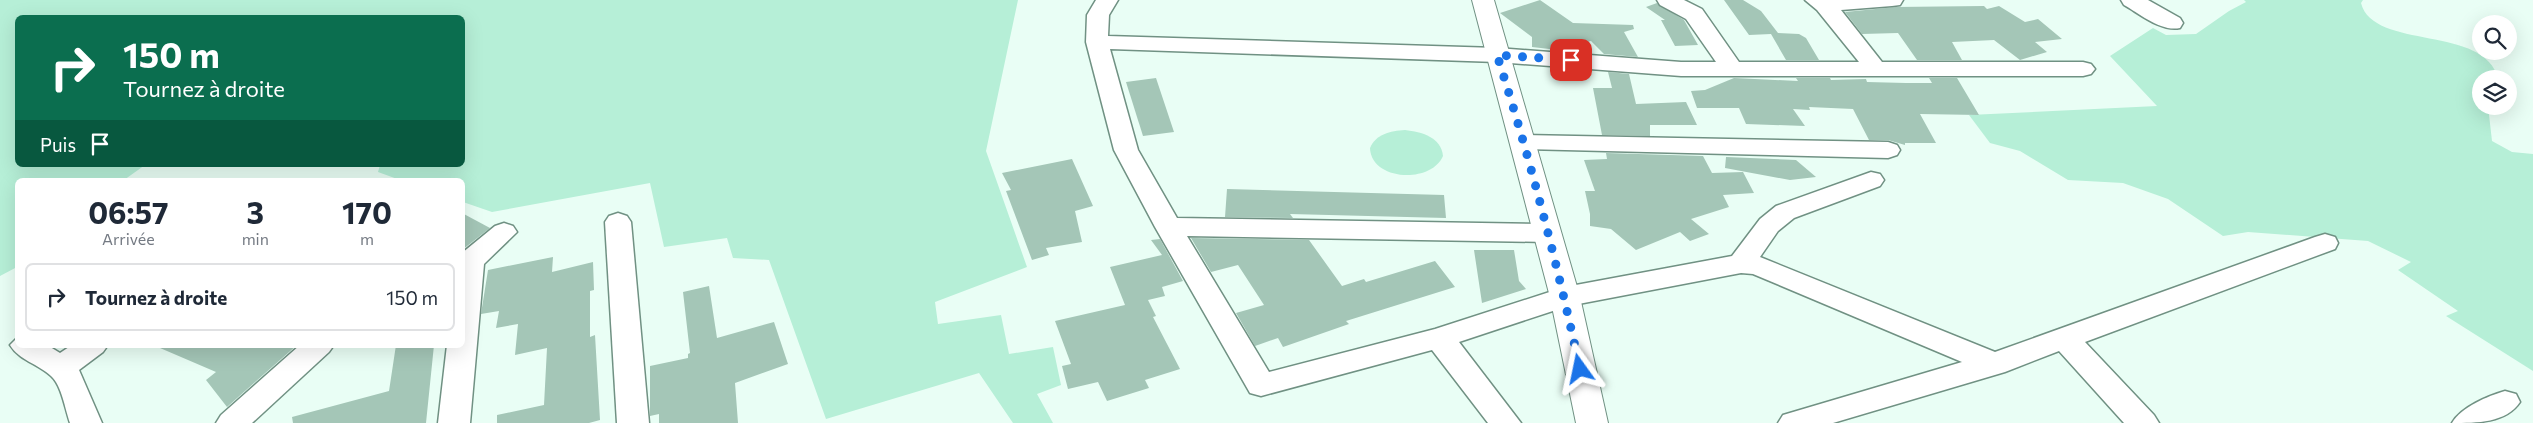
<!DOCTYPE html>
<html lang="fr">
<meta charset="utf-8">
<style>
body{margin:0;font-family:Commissioner,sans-serif;background:#f2f2f3;color:#1f2937;height:100vh;display:flex;flex-direction:column;font-size:19px;white-space:nowrap}
*{box-sizing:border-box;margin:0}
p{font-size:16px;color:#747a83}
.icon{flex:none;width:28px;height:28px;fill:none;stroke:currentColor;stroke-width:2;stroke-linecap:round;stroke-linejoin:round}
.map{position:relative;flex:1;overflow:hidden}
.panel{position:absolute;left:15px;top:178px;width:450px;height:170px;display:flex;flex-direction:column;background:#fff;border-radius:8px;box-shadow:0 5px 20px #0002}
.panel>*{flex:none}
.top-card{position:absolute;left:15px;top:15px;width:450px;height:152px;border-radius:8px;box-shadow:0 5px 20px #0002;background:#0b6e4f;color:#fff;overflow:hidden}
.tools{position:absolute;left:2472px;top:15px;display:grid;gap:10px}
.tools a{display:grid;place-items:center;width:45px;height:45px;border-radius:50%;background:#fff;box-shadow:0 5px 20px #0002;font-size:25px}
.pin{position:absolute;display:grid;place-items:center;width:42px;height:42px;color:#fff;margin:-21px;border-radius:10px;box-shadow:0 2px 8px #0006}
.me{position:absolute;width:55px;margin:-28px;rotate:348deg;stroke-linejoin:round;filter:drop-shadow(0 0 4px #0008)}
.turn{display:flex;align-items:center;gap:18px;height:105px;padding:0 25px;font-size:22px}
.turn .icon{width:65px;height:65px;stroke-width:2.5}
.turn b{display:block;font-size:35px;line-height:42px}
.then{display:flex;align-items:center;height:48px;padding:0 25px;background:#0003;gap:10px;font-size:19px}
.eta{display:flex;justify-content:space-evenly;align-items:center;height:85px;text-align:center}
.eta b{font-size:30px;font-weight:700;line-height:35px}
ul{padding:0;list-style:none}
li{display:flex;align-items:center;gap:15px;height:68px;margin:0 10px 8px;padding:0 15px;border:2px solid #e0e1e3;border-radius:8px}
li div{flex:1}
li b{display:block;font-size:19px}
li em{font-style:normal}
.map>svg:first-child{display:block}
</style>
<div class="map">
<svg width="2533" height="423" viewBox="0 0 2533 423">
<rect width="100%" height="100%" fill="#e9fef5"/>
<g fill="#b6efd7">
<polygon points="0,0 1018,0 986,151 1027,267 935,302 938,324 1001,315 1009,354 1053,347 1061,385 1037,394 1053,423 1013,423 979,373 826,419 769,260 733,258 727,238 664,247 650,183 492,212 463,202 462,180 400,180 378,172 380,165 462,165 462,18 393,18 392,15 18,18 18,165 145,165 124,180 18,180 17,267 0,276"/>
<path d="M2244,0H2363L2361,3C2373,51 2486,24 2498,79H2481V106H2488L2492,141L2512,152L2533,154V371L2446,316L2458,311L2398,270L2411,262L2368,241L2248,232L2223,236L2168,199L2123,183L2068,180L2020,151L1990,143L1969,115L2157,106L2110,56L2153,28L2166,35L2196,34L2229,11L2246,2Z"/>
<path d="M1405,130C1422,132 1441,137 1443,156C1431,184 1371,181 1370,148C1376,134 1390,131 1405,130Z"/>
</g>
<g fill="#a4c6b7">
<polygon points="1540,0 1573,23 1633,25 1634,29 1624,32 1638,57 1604,54 1591,41 1558,50 1532,47 1532,37 1500,13"/>
<polygon points="1724,0 1743,0 1761,11 1778,33 1799,34 1806,38 1819,60 1786,60 1771,34 1749,35"/>
<polygon points="1657,3 1684,20 1698,45 1675,46 1661,20 1665,20 1646,7"/>
<polygon points="1984,6 1987,9 1999,6 2025,22 2038,19 2062,39 2035,42 2047,52 2020,60 1994,40 1952,42 1962,60 1917,60 1898,33 1862,34 1845,12 1896,7"/>
<polygon points="1608,72 1629,74 1636,104 1686,102 1697,125 1650,125 1650,136 1602,135 1593,88 1612,88"/>
<polygon points="1156,78 1174,132 1143,136 1126,82"/>
<polygon points="1734,78 1798,81 1796,78 1830,78 1831,80 1866,79 1867,82 1906,83 1932,83 1929,78 1957,78 1979,115 1920,114 1936,143 1905,143 1905,145 1888,140 1869,140 1853,109 1809,107 1810,110 1793,109 1805,126 1746,124 1739,108 1697,108 1691,91 1705,90"/>
<polygon points="1606,153 1703,156 1712,173 1743,172 1754,193 1723,195 1729,207 1691,219 1709,234 1690,241 1680,232 1636,250 1611,229 1590,226 1590,214 1585,191 1595,191 1584,160 1607,159"/>
<polygon points="1726,157 1796,160 1816,177 1790,180 1725,168"/>
<polygon points="1072,159 1093,206 1075,211 1082,242 1046,248 1049,255 1032,260 1006,191 1011,190 1002,173"/>
<polygon points="1227,189 1444,195 1446,218 1290,214 1293,218 1225,217"/>
<polygon points="462,213 490,228 462,250"/>
<polygon points="1191,238 1309,240 1342,286 1364,279 1366,282 1435,261 1455,287 1346,321 1349,324 1283,347 1278,338 1255,346 1236,313 1264,305 1238,265 1211,272"/>
<polygon points="1160,239 1183,281 1162,287 1165,296 1148,300 1156,316 1153,317 1180,369 1145,380 1149,388 1107,401 1098,382 1068,389 1062,366 1071,364 1055,321 1125,305 1110,267 1162,255 1151,240"/>
<polygon points="1474,250 1514,250 1519,281 1526,289 1482,303"/>
<polygon points="553,257 552,272 593,262 594,290 590,291 590,337 595,335 600,420 589,423 497,423 497,415 544,405 547,348 515,355 518,324 496,328 499,311 481,314 488,270"/>
<polygon points="709,286 717,338 774,322 788,364 735,383 738,423 659,423 659,414 650,416 650,366 688,358 688,354 690,353 683,292"/>
<polygon points="153,345 297,345 227,407 206,380 216,372"/>
<polygon points="396,345 434,345 426,423 293,423 292,417 389,391"/>
</g>
<g fill="none" stroke-linecap="round" stroke-linejoin="round">
<defs>
<g id="minor">
<polygon points="1096,0 1118,0 1109,15 1108,36 1497,48 1681,62 1716,62 1686,19 1660,5 1657,0 1684,0 1702,9 1739,62 1859,62 1817,10 1805,0 1903,0 1900,5 1892,6 1841,10 1882,62 2083,62 2091,64 2095,69 2091,74 2083,76 1681,76 1497,62 1110,49 1138,150 1177,218 1547,224 1556,227 1560,233 1556,239 1547,242 1187,236 1269,372 1435,329 1565,287 1732,256 1760,219 1776,206 1871,172 1880,174 1884,180 1880,186 1794,218 1778,231 1760,257 1995,352 2315,237 2325,234 2335,237 2338,243 2335,249 2085,342 2154,415 2159,423 2124,423 2059,351 2005,372 1833,423 1778,423 1783,415 1962,362 1753,274 1741,273 1568,306 1459,342 1521,423 1488,423 1432,350 1261,396 1250,393 1155,227 1114,150 1086,42 1087,15"/>
<path d="M2121,0H2148L2180,18L2183,23L2180,28C2161,32 2140,14 2124,5Z"/>
<polygon points="1524,135 1888,142 1897,145 1900,150 1897,155 1888,158 1524,149 1515,147 1512,142 1515,137"/>
<polygon points="618,213 627,216 631,222 649,423 617,423 605,222 609,216"/>
<polygon points="504,223 513,226 517,232 484,264 470,423 438,423 447,345 462,345 462,253 495,226"/>
<path d="M18,337V345H47L60,353L72,345H108L103,352L79,370L102,423H70C65,409 62,386 51,376C38,364 19,360 10,345Z"/>
<polygon points="300,345 334,345 329,352 252,423 216,423 221,415"/>
<path d="M2505,391L2516,394L2520,402C2506,423 2477,423 2452,423C2461,407 2488,396 2505,391Z"/>
</g>
<polygon id="tertiary" points="1472,0 1494,0 1580,297 1608,423 1576,423 1550,297"/>
</defs>
<use href="#minor" stroke="#709183" stroke-width="3"/>
<use href="#tertiary" stroke="#709183" stroke-width="2"/>
<use href="#minor" fill="#fff" fill-rule="evenodd"/>
<use href="#tertiary" fill="#fff" fill-rule="evenodd"/>
</g>
<g fill="none" stroke-linecap="round" stroke-linejoin="round">
<path stroke="#1a73e8" stroke-width="9" stroke-dasharray="0 16.2" d="M1571,60L1497,55C1530,158 1557,263 1580,369"/>
</g>
</svg>
<div class="tools">
<a><svg class="icon" aria-label="search" viewBox="0 0 24 24"><circle cx="10" cy="10" r="6"/><path d="M15 15l6 6"/></svg></a>
<a><svg class="icon" aria-label="layers" viewBox="0 0 24 24"><path d="M12 4l9 5-9 5-9-5zM3 14l9 5 9-5"/></svg></a>
</div>
<div class="pin" style="left:1571px;top:60px;background:#d93025"><svg class="icon" aria-label="arrive" viewBox="0 0 24 24"><path d="M6 21V4h12l-3 4 3 4H6"/></svg></div>
<svg class="me" style="left:1580px;top:369px" viewBox="-20 -20 40 40"><path d="M0-17L14 15 0 8-14 15z" fill="#1a73e8" stroke="#fff" stroke-width="4"/></svg>
<div class="top-card">
<div class="turn"><svg class="icon" aria-label="right" viewBox="0 0 24 24"><path d="M7 20v-9h11M14 6l5 5-5 5"/></svg><div><b>150 m</b>Tournez à droite</div></div>
<div class="then">Puis<svg class="icon" aria-label="arrive" viewBox="0 0 24 24"><path d="M6 21V4h12l-3 4 3 4H6"/></svg></div>
</div>
<section class="panel">
<div class="eta">
<div><b>06:57</b><p>Arrivée</p></div>
<div><b>3</b><p>min</p></div>
<div><b>170</b><p>m</p></div>
</div>
<ul>
<li><svg class="icon" aria-label="right" viewBox="0 0 24 24"><path d="M7 20v-9h11M14 6l5 5-5 5"/></svg><div><b>Tournez à droite</b></div><em>150 m</em></li>
</ul>
</section>
</div>
